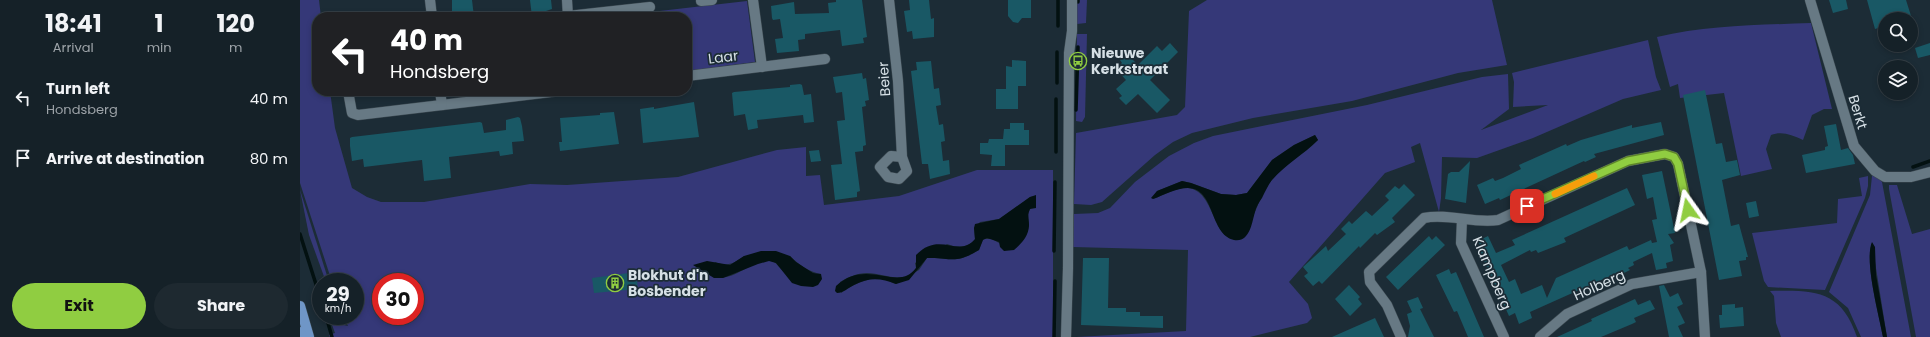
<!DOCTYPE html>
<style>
body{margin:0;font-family:Poppins,sans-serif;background:#1e2930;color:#f1f3f6;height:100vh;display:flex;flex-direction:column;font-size:15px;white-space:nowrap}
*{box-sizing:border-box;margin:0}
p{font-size:13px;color:#9da3a8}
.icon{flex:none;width:22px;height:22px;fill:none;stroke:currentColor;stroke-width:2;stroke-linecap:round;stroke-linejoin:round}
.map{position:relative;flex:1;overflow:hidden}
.panel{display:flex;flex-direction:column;background:#152128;width:300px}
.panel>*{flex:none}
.guide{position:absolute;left:12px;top:12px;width:380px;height:84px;border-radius:16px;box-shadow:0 2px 6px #0003,0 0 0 1px #343e45;background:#202124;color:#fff;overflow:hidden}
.buttons{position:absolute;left:1578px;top:12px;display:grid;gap:8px}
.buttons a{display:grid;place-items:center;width:40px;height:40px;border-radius:50%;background:#152128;box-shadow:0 2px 6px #0003,0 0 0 1px #343e45;font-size:20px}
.speed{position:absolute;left:12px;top:273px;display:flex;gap:8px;font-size:20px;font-weight:700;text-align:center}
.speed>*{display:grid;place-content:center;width:52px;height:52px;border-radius:50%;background:#152128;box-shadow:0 2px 6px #0003,0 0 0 1px #343e45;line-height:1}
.speed small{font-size:10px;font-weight:400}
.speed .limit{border:6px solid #d22;background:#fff;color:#111}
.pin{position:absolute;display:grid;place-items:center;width:34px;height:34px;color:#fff;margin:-17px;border-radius:8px;box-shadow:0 2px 6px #0006}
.me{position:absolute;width:44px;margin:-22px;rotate:348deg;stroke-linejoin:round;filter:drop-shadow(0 0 3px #0008)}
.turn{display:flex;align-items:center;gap:14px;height:84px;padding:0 12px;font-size:18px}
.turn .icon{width:52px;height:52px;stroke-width:2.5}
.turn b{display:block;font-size:28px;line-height:34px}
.eta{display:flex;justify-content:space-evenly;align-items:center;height:68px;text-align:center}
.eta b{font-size:24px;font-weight:700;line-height:28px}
.button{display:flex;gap:8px;margin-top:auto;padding:8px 12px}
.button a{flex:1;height:46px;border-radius:24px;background:#90cd41;color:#111;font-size:16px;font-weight:700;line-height:46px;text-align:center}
.button a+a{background:#1e2930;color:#f1f3f6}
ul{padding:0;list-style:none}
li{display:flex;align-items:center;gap:12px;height:60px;padding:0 12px}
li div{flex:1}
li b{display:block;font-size:15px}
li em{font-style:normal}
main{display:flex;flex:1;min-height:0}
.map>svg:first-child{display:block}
</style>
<main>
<section class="panel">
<div class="eta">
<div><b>18:41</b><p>Arrival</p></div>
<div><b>1</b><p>min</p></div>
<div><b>120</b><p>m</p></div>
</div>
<ul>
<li><svg class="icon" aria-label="left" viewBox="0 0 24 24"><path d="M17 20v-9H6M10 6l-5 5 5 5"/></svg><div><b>Turn left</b><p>Hondsberg</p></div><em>40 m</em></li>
<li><svg class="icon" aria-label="arrive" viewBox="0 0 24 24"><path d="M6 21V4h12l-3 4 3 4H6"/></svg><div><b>Arrive at destination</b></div><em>80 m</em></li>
</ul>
<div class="button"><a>Exit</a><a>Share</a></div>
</section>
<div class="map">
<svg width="1630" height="337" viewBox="0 0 1630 337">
<rect width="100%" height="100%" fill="#1c2c36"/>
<g fill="#353878" fill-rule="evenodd">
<path d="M0,0H19L21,17H17V91H30L35,128L52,188L67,197L81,202H124L230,184L267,185L378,177L477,150L506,147V176L520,175L524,205L599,196L677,170H753V337H30L29,335L35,333L31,322L48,326L43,316H55V282H32L0,183ZM736,196L728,214L729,227L699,243L692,239H683L679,250C654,265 652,257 627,258L619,270L596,284C592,283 588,280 584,279C570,276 551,285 541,293L540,282C548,277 557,273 567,273C585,273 603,286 616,268L615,263L647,244C657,248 667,248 675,240L674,228L680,222L699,219L730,197ZM444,256H490C499,265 509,272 521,274L483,271C480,268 477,264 474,262C453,254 432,289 408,274L415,262C426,267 434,264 444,256ZM81,282H115V316H81Z"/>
<polygon points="777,0 787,0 786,23 777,24"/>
<polygon points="907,0 1192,0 1207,65 1158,73 1052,101 953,118 892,133 873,142 855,155 802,202 791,205 774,204 776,133 877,115 885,107 889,11"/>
<polygon points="447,1 455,62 387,71 387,17 307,17"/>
<path d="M1511,23L1532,109H1524L1512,115L1503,140C1491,135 1483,131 1471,135L1466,149L1472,169L1441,176L1424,93L1380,98L1378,84L1370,87L1357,37C1408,25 1459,25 1511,23Z"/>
<polygon points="777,34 787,34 785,117 782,122 776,121"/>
<path d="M1348,40L1356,77L1361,90L1323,99L1233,138L1177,158L1142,157L1141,198L1139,212L1120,143L1111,147L1115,162L1085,173L989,282L1008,304L1012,318L1007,323L950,337H776L886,331L888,250L773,247L774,214L798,213L810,208L835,182L869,156L894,143L913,136L1067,105L1182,77L1208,74L1209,109L1181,130L1248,105L1213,107L1214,82L1212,73ZM1015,135L1018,140C1004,155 984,164 971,181C958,198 954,220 942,238C911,247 917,191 888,188C877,187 864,195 853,199L857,191L882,181L891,183L921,194L936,195L947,193L972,160L994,145Z"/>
<path d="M1576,175L1582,182L1611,337H1587L1572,243C1564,261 1579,315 1583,337H1561L1548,308L1529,292L1570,195L1572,176Z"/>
<polygon points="1568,176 1568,186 1565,198 1525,290 1468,287 1464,281 1452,233 1537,223 1538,199 1562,196 1559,178"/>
<polygon points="1589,185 1597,185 1612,234 1630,229 1630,337 1616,337 1589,189"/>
<polygon points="0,190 1,193 29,282 26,282 9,235"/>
<path d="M1470,291C1515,290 1541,290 1557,337H1481L1476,323L1474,296Z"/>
</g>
<g fill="#031111">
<path d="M1015,135L1018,140C1004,154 986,164 972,180C968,185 965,192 962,198C959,202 956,207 955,212C952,222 950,243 934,240C909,234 916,189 888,188C876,188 864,195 853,199L851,198L857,191L882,181L891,183L921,194L936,195L947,193L972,160L994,145Z"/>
<path d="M736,195V208L730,209C727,215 729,219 729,225C729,236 721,244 714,250L704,251L700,247L699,242L687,238L683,240L679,250C654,265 652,257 627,258L609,280L596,284C581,278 569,277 554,285C548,288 543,293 537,293L535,291L536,286C567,257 598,293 616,268V255C640,230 658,259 675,239L674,228L675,224L699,219L730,197Z"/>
<path d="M1572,242L1575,247L1576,275L1587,337H1583C1579,315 1564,260 1572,242Z"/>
<polygon points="461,251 476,251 490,256 496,262 513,273 521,274 522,279 518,285 513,287 501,286 492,283 476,263 469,261 458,264 423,278 414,278 393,265 407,261 430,265 444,256"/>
</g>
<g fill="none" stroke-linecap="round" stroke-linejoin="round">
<g stroke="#031111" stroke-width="3.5">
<polyline points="778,2 778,0"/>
<polyline points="758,26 758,0"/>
<polyline points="757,83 757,52"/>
<polyline points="776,110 778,47"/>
<polyline points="756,152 756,99"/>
<polyline points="1613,167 1630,161"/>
<polyline points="0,234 21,300"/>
<polyline points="754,251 755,182"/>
<polyline points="26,316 32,337"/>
<polyline points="754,337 755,281"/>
</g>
</g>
<g fill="#195865">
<polygon points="152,0 172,0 174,17 152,17"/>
<polygon points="230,0 251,0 252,9 246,11 247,17 232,17"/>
<polygon points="536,0 562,0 567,37 563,38 564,43 542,46 540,30 505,34 505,39 498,40 499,51 477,53 475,39 483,38 480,19 473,20 472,18 471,6 494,2 495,14 529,13 528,3 536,2"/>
<polygon points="609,0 629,0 631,19 634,18 634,37 613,39 612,31 607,32 604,11 610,10"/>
<polygon points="708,0 731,0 731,18 722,18 718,23 713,22 708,16"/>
<polygon points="1529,0 1546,0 1548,9 1533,13"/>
<polygon points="1567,0 1606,0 1612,19 1585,19 1585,26 1575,29"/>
<polygon points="870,43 878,52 850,80 870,100 857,113 838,94 826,105 819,98 822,96 816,89 826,80 816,69 822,63 820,60 827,54 838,65 857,46 862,51"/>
<polygon points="1630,43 1630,55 1618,58 1615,48"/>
<polygon points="712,60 726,61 726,86 718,86 718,109 696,109 696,89 706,89 706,66 712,67"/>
<polygon points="631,61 634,89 639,88 641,105 636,106 639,125 643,124 645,141 641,142 643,161 649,160 650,174 630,179 628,164 622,164 611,71 617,70 616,62"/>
<polygon points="562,73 563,79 566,78 569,100 565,101 566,106 562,107 566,145 563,146 563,151 555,152 560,191 557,192 557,197 535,200 531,165 542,164 537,121 545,120 542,92 536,93 533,77"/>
<polygon points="500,84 502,85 504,95 511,94 514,122 504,123 503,115 457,120 458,128 448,130 445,114 434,116 432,93 434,92 490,87 490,85"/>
<polygon points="1405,90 1416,144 1422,143 1426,162 1437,160 1440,175 1422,180 1431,226 1439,224 1448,257 1446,257 1446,260 1439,261 1442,276 1419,280 1383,95"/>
<polygon points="394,102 399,137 343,143 340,109 354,107 354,109"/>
<polygon points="314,112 319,144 260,151 259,142 262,142 260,118 300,115 300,113"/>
<polygon points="218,117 220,118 222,126 224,141 212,142 213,154 200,156 199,151 149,157 151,178 124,181 122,160 64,167 63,159 52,161 50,146 50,138 52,137 180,122 182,123 184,133 206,130 206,120"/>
<polygon points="1361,122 1364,135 1294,154 1296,157 1285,162 1284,161 1200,200 1199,198 1185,204 1177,185 1193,178 1195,181 1203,178 1221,169 1219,165 1266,144 1267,146 1281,140 1332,125 1332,128"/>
<polygon points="710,123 724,123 724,130 729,130 729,145 705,145 705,166 691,166 692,155 680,154 680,143 688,143 689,139 703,139 704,129 710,129"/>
<polygon points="1536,124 1541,150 1548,148 1553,155 1555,164 1506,173 1502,155 1525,150 1525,147 1528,146 1524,126"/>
<polygon points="519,150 521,161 511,162 509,151"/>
<polygon points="1170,161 1166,203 1145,199 1148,174 1151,172 1159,172"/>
<polygon points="1362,171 1375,233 1368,234 1374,243 1370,245 1373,261 1366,263 1367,268 1356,270 1352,253 1333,262 1334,265 1328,268 1330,270 1318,276 1317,273 1230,312 1232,318 1219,324 1215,313 1209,316 1178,248 1181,247 1178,241 1188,236 1196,253 1215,245 1212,240 1327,188 1335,205 1264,238 1266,242 1238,253 1236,250 1231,252 1230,250 1201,265 1209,282 1215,279 1221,294 1242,285 1247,298 1256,278 1327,246 1329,250 1351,240 1352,243 1357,242 1352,220 1357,219 1353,197 1347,199 1342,175"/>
<polygon points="1104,184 1115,195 1092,218 1095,222 1077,235 1075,233 1060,248 1059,246 1022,284 1019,281 1013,286 1004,276 1008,273 1003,267 1026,246 1028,251 1046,234 1041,229 1049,221 1052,224 1066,211 1072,216 1089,200 1085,196 1095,186 1099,189"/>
<polygon points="1456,201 1459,216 1449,218 1446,203"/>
<polygon points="1129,236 1132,240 1136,236 1145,245 1098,290 1086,277"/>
<polygon points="783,258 809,258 808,308 826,308 826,312 840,312 840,316 863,316 863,328 781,325"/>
<polygon points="1149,269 1151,274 1156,272 1184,337 1168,337 1157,311 1154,312 1136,275"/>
<polygon points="336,272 338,289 294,293 292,278"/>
<polygon points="1049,285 1060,297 1058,299 1062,304 1050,316 1035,299"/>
<polygon points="1364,285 1370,297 1378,293 1383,304 1377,307 1385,323 1378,326 1383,337 1369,337 1359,286"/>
<polygon points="1118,297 1123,308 1120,309 1134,337 1108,337 1110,326 1107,314 1112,312 1107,301"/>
<polygon points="1335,299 1338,305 1350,300 1355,309 1334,318 1336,322 1332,324 1301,337 1257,337 1292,321 1291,319"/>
<polygon points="1435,304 1435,308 1443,307 1444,326 1420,328 1419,315 1422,315 1422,305"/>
<polygon points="1075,318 1084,337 1032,337"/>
</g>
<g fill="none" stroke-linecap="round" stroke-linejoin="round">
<defs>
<g id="minor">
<polyline points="130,0 132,17"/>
<polyline points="267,0 268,17"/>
<polyline points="453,0 462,67"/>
<polyline points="589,0 598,81 602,157 607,171 599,179 588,177 580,167 591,156 602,157"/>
<polyline points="1510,0 1554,146 1575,171 1585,177 1611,177 1630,172"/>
<polyline points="401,1 412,0"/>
<polyline points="268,16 350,7"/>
<polyline points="387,76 525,59"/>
<polyline points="48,91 52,113 58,115 259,91"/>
<polyline points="140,91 142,105"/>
<polyline points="1162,219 1161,243 1204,337"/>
<polyline points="766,337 768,268 769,53 772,31 772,0"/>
<path d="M1101,337L1087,305L1070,282L1069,272L1124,218C1148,213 1174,224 1198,220L1328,161L1365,154L1374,157L1378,164L1401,272L1405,337"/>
<polyline points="1240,337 1267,314 1332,284 1401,272"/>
</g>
<g id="major">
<polyline points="0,306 9,337"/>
<polyline points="0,332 2,337"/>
</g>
</defs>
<use href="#minor" stroke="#3c4951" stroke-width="11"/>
<use href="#major" stroke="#3c4951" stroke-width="11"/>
<use href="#minor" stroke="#677984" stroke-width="10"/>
<use href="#major" stroke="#6f96c7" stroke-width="10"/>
</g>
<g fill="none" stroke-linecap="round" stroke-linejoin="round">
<defs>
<polyline id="route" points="1227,206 1328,161 1365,154 1374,157 1378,164 1388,210"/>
</defs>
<use href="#route" stroke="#5e852a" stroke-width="10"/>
<use href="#route" stroke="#90cd41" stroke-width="7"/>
<polyline stroke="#f59e0b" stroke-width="7" points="1255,194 1294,176"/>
</g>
<defs>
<symbol id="bus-ring" viewBox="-11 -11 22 22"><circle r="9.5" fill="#1c2c36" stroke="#90cd41" stroke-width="1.5"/><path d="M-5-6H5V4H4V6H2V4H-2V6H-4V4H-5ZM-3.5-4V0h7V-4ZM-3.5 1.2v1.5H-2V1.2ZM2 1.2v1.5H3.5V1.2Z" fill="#90cd41"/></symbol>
<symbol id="building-ring" viewBox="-11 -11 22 22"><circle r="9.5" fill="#1c2c36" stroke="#90cd41" stroke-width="1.5"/><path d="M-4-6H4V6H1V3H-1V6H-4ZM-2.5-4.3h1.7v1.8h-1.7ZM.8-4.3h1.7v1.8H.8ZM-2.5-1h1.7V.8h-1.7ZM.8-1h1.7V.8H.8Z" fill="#90cd41"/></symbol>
</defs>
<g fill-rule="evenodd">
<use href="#bus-ring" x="768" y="51" width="20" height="20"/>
<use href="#building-ring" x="305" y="273" width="20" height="20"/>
</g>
<g text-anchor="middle" stroke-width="3.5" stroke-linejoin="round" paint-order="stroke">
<g font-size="14" font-weight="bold" fill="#d6e0e6" stroke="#1c2c36" text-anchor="start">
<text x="791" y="58">Nieuwe<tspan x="791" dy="16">Kerkstraat</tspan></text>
<text x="328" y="280">Blokhut d'n<tspan x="328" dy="16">Bosbender</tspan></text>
</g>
<g font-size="14" fill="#d6e0e6" stroke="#1c2c36">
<text transform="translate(423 57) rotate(-7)" y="5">Laar</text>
<text transform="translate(584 79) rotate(-94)" y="5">Beier</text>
<text transform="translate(1558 112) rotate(73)" y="5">Berkt</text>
<text transform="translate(1192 273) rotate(67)" y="5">Klampberg</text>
<text transform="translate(1299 285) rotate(-24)" y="5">Holberg</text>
</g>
</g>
</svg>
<div class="buttons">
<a><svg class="icon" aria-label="search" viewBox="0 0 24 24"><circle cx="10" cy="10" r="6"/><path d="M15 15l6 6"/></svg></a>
<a><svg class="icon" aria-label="layers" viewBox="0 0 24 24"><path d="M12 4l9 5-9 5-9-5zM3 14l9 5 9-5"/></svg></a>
</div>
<div class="speed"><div>29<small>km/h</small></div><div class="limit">30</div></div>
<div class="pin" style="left:1227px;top:206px;background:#d93025"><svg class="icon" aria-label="arrive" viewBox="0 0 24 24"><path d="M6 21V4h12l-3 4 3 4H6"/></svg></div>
<svg class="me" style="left:1388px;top:210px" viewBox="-20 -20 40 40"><path d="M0-17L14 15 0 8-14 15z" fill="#90cd41" stroke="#fff" stroke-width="4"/></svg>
<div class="guide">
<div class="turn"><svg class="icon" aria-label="left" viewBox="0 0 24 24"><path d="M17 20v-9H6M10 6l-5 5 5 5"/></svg><div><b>40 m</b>Hondsberg</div></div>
</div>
</div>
</main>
